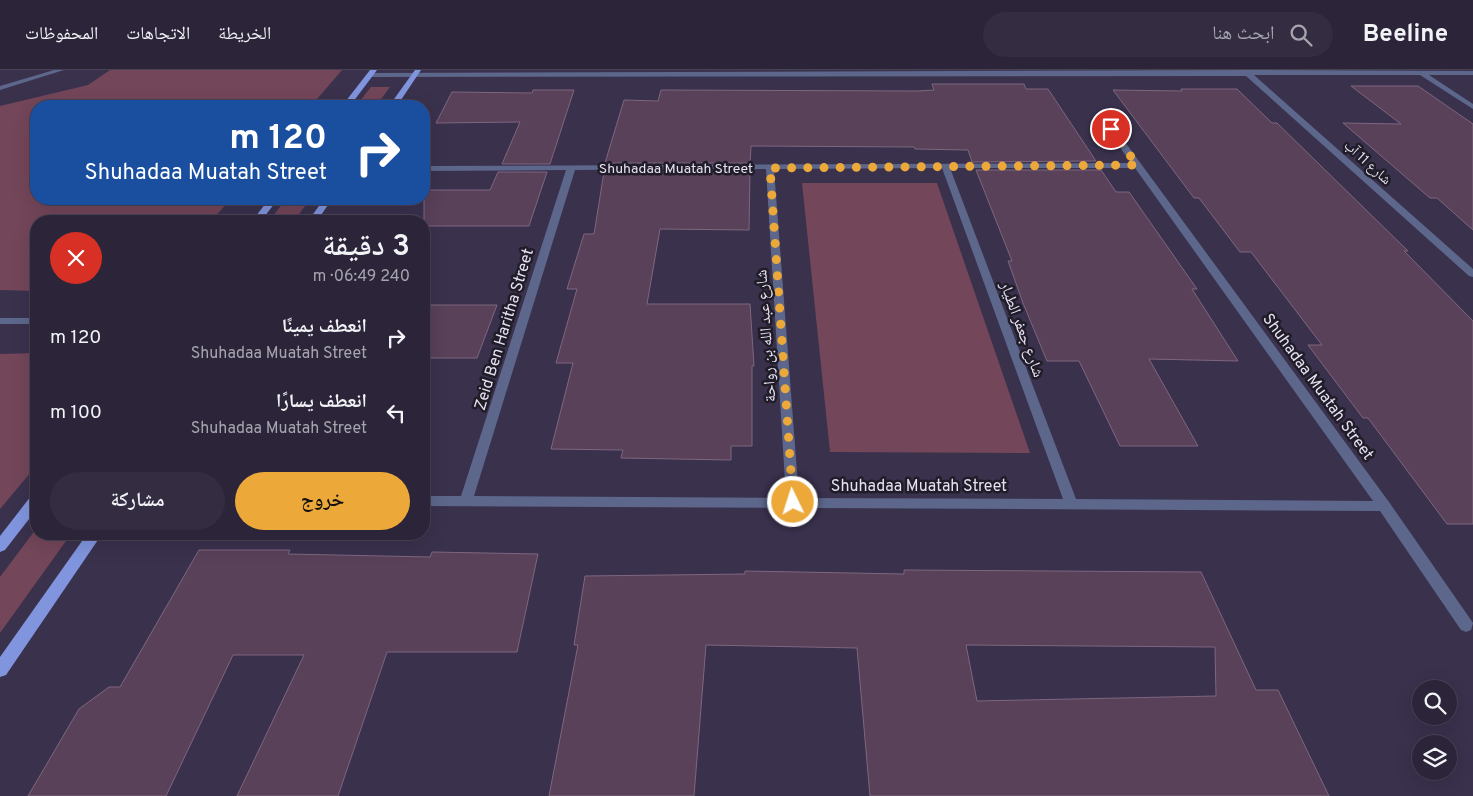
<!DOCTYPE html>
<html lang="ar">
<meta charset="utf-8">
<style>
body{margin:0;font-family:Overpass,"Noto Naskh Arabic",sans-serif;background:#342d42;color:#f1f3f6;direction:rtl;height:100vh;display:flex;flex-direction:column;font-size:19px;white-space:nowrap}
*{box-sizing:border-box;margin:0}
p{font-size:16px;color:#a6a5af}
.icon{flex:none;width:28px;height:28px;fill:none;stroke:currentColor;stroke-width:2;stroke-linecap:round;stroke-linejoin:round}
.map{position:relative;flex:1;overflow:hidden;direction:ltr}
.details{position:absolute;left:30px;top:145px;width:400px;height:325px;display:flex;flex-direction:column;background:#2c253a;border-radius:20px;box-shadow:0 5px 20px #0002,0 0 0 1px #484254;direction:rtl}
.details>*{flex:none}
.banner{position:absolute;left:30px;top:30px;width:400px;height:105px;border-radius:20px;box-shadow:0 5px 20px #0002,0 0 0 1px #484254;direction:rtl;background:#1a4fa0;color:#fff;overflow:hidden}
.controls{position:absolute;left:1412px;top:610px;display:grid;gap:10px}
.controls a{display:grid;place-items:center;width:45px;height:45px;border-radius:50%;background:#2c253a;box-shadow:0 5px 20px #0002,0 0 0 1px #484254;font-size:25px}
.pin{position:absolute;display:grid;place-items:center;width:42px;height:42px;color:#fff;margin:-21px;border:2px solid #fff;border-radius:50%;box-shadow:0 1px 5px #0007}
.me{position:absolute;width:55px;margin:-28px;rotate:356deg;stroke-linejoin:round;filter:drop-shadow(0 0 4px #0008)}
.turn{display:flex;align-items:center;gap:18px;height:105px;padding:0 20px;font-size:22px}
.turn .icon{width:65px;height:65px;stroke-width:2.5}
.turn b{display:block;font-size:35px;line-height:42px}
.round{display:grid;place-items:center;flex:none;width:52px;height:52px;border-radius:26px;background:#342d42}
.summary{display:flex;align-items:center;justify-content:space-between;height:85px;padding:0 20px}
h1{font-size:30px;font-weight:600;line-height:38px}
.primary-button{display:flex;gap:10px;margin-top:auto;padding:10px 20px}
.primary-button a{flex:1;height:58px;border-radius:30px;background:#eca93a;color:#111;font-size:20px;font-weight:600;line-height:58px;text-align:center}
.primary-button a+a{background:#342d42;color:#f1f3f6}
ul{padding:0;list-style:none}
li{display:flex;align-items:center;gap:15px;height:75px;padding:0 20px}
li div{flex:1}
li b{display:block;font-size:19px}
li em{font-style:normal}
header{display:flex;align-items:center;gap:30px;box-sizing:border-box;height:70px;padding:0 25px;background:#2c253a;border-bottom:1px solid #484254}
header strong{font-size:24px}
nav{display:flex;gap:28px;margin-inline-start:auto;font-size:18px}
.search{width:350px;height:45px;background:#342d42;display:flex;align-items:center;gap:12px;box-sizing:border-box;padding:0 18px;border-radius:28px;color:#a6a5af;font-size:19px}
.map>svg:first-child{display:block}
</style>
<header>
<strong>Beeline</strong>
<div class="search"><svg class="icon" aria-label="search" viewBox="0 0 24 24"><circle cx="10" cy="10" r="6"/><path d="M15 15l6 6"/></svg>ابحث هنا</div>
<nav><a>الخريطة</a><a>الاتجاهات</a><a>المحفوظات</a></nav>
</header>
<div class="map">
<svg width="1473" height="726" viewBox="0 0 1473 726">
<rect width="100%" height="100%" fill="#3a314d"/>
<g fill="#734659">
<polygon points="110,0 342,0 311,36 36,36 36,129 231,129 211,151 36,151 36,221 0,220 0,36 88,15"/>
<polygon points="371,17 390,17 376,36 356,36"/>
<polygon points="802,113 937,113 1030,383 830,382"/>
<polygon points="286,129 310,129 294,151 269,151"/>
<polygon points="36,283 36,396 0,439 0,284"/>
<polygon points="36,459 36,464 71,464 0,563 0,507"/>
</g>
<g fill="#594159" stroke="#7f6680" fill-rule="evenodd">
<polygon points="932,14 1024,14 1026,19 1048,19 1096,91 972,92 968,80 915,79 914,77 751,76 750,93 605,93 624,30 658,31 661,20 917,21 934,20"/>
<polygon points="1351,16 1418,16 1473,54 1473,160 1437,128 1430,128 1343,53 1401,54"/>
<polygon points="1181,19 1237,19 1272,53 1277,53 1408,181 1404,181 1473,251 1473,454 1447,454 1368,348 1363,348 1308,275 1322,275 1251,182 1240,182 1199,128 1194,128 1113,20 1182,21"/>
<polygon points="533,20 574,20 550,94 502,94 520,52 436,53 452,22 532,23"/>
<polygon points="976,100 1101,100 1116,122 1129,122 1197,219 1192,219 1238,291 1149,289 1198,376 1120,376 1079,291 1047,291 1023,233 1008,191 1012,191"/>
<polygon points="750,101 749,160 660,159 647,234 750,234 754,296 752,296 752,376 731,376 731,390 621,388 623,380 551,379 573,293 556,293 577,219 567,219 584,164 594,164 604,102"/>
<polygon points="498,102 547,102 529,156 424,156 424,120 490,120"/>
<polygon points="424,235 497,235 477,288 424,288"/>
<polygon points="199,480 290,480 288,484 430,487 432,482 538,484 517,582 387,582 338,726 237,726 304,585 233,585 166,726 28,726 79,639 109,617 120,617"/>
<path d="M904,500L1201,502L1256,620H1278L1329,726H870L857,578L706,575L694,726H549L578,575H574L585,506L745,504V501L904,504ZM966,575L1215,577L1216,626L977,631Z"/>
</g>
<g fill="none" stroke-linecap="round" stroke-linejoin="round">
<g fill="#5c678b" fill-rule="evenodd">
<polygon points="54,0 64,0 0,20 0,16"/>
<polygon points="1246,0 1473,1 1473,5 1429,5 1473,34 1473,39 1420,5 1254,5 1473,199 1473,207 1469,206 1246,6 370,7 366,5 370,3"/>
<path d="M1108,57H1114L1389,432L1471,550L1473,553L1471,560L1466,562L1461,560L1380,441L424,436V426H461L566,100L424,101V96L1131,93L1107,59ZM942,98L1063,429L799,428L774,99ZM950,98H1135L1373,431L1076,429ZM766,99L786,428L474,426L575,100Z"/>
<rect x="0" y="248" width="36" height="6"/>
</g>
<g fill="#8195de" fill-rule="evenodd">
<polygon points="370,0 377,0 350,36 342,36"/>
<polygon points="415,0 421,0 397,36 389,36"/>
<polygon points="269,129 278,129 261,151 252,151"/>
<polygon points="324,129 332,129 317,151 308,151"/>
<polygon points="36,425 36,440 5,480 0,482 0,466 31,426"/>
<polygon points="87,464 102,464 6,605 0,607 0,587"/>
</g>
</g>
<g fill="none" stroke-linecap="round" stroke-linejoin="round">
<polyline stroke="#eca93a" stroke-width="9" stroke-dasharray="0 16.2" points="793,432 770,98 1137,95 1111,59"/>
</g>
<g text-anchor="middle" stroke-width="5" stroke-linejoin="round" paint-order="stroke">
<g font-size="14" fill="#e6e1f3" stroke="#201c28">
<text transform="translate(1368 92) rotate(42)" y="5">شارع 11 آب</text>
<text x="676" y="103">Shuhadaa Muatah Street</text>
</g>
<g font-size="16" fill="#e6e1f3" stroke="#201c28">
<text transform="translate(503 259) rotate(-73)" y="6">Zeid Ben Haritha Street</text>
<text transform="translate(1023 259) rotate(70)" y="6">شارع جعفر الطيار</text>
<text transform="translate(765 266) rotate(-94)" y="6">شارع عبد الله بن رواحة</text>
<text transform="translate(1319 316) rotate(54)" y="6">Shuhadaa Muatah Street</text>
<text x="919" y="421">Shuhadaa Muatah Street</text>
</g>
</g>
</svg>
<div class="controls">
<a><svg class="icon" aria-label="search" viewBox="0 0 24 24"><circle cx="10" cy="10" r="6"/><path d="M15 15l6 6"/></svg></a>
<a><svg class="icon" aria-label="layers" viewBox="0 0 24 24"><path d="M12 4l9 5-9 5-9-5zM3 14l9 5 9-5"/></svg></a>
</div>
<div class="pin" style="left:1111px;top:59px;background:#d93025"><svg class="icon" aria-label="arrive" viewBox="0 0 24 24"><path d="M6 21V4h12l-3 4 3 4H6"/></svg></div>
<svg class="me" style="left:793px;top:432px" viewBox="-20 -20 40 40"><circle r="17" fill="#eca93a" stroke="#fff" stroke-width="3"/><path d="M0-11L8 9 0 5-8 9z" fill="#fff"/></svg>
<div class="banner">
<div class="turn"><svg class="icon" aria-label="right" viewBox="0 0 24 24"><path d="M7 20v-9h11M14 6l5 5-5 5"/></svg><div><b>120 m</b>Shuhadaa Muatah Street</div></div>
</div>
<section class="details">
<div class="summary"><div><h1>3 دقيقة</h1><p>240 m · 06:49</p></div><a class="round" style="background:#d93025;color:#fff"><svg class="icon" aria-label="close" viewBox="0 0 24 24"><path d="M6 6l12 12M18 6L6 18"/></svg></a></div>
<ul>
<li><svg class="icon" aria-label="right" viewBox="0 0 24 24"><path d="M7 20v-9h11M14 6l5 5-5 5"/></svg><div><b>انعطف يمينًا</b><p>Shuhadaa Muatah Street</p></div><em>120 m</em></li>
<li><svg class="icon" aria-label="left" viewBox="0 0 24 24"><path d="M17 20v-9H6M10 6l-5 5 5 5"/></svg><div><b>انعطف يسارًا</b><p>Shuhadaa Muatah Street</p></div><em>100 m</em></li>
</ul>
<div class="primary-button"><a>خروج</a><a>مشاركة</a></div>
</section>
</div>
